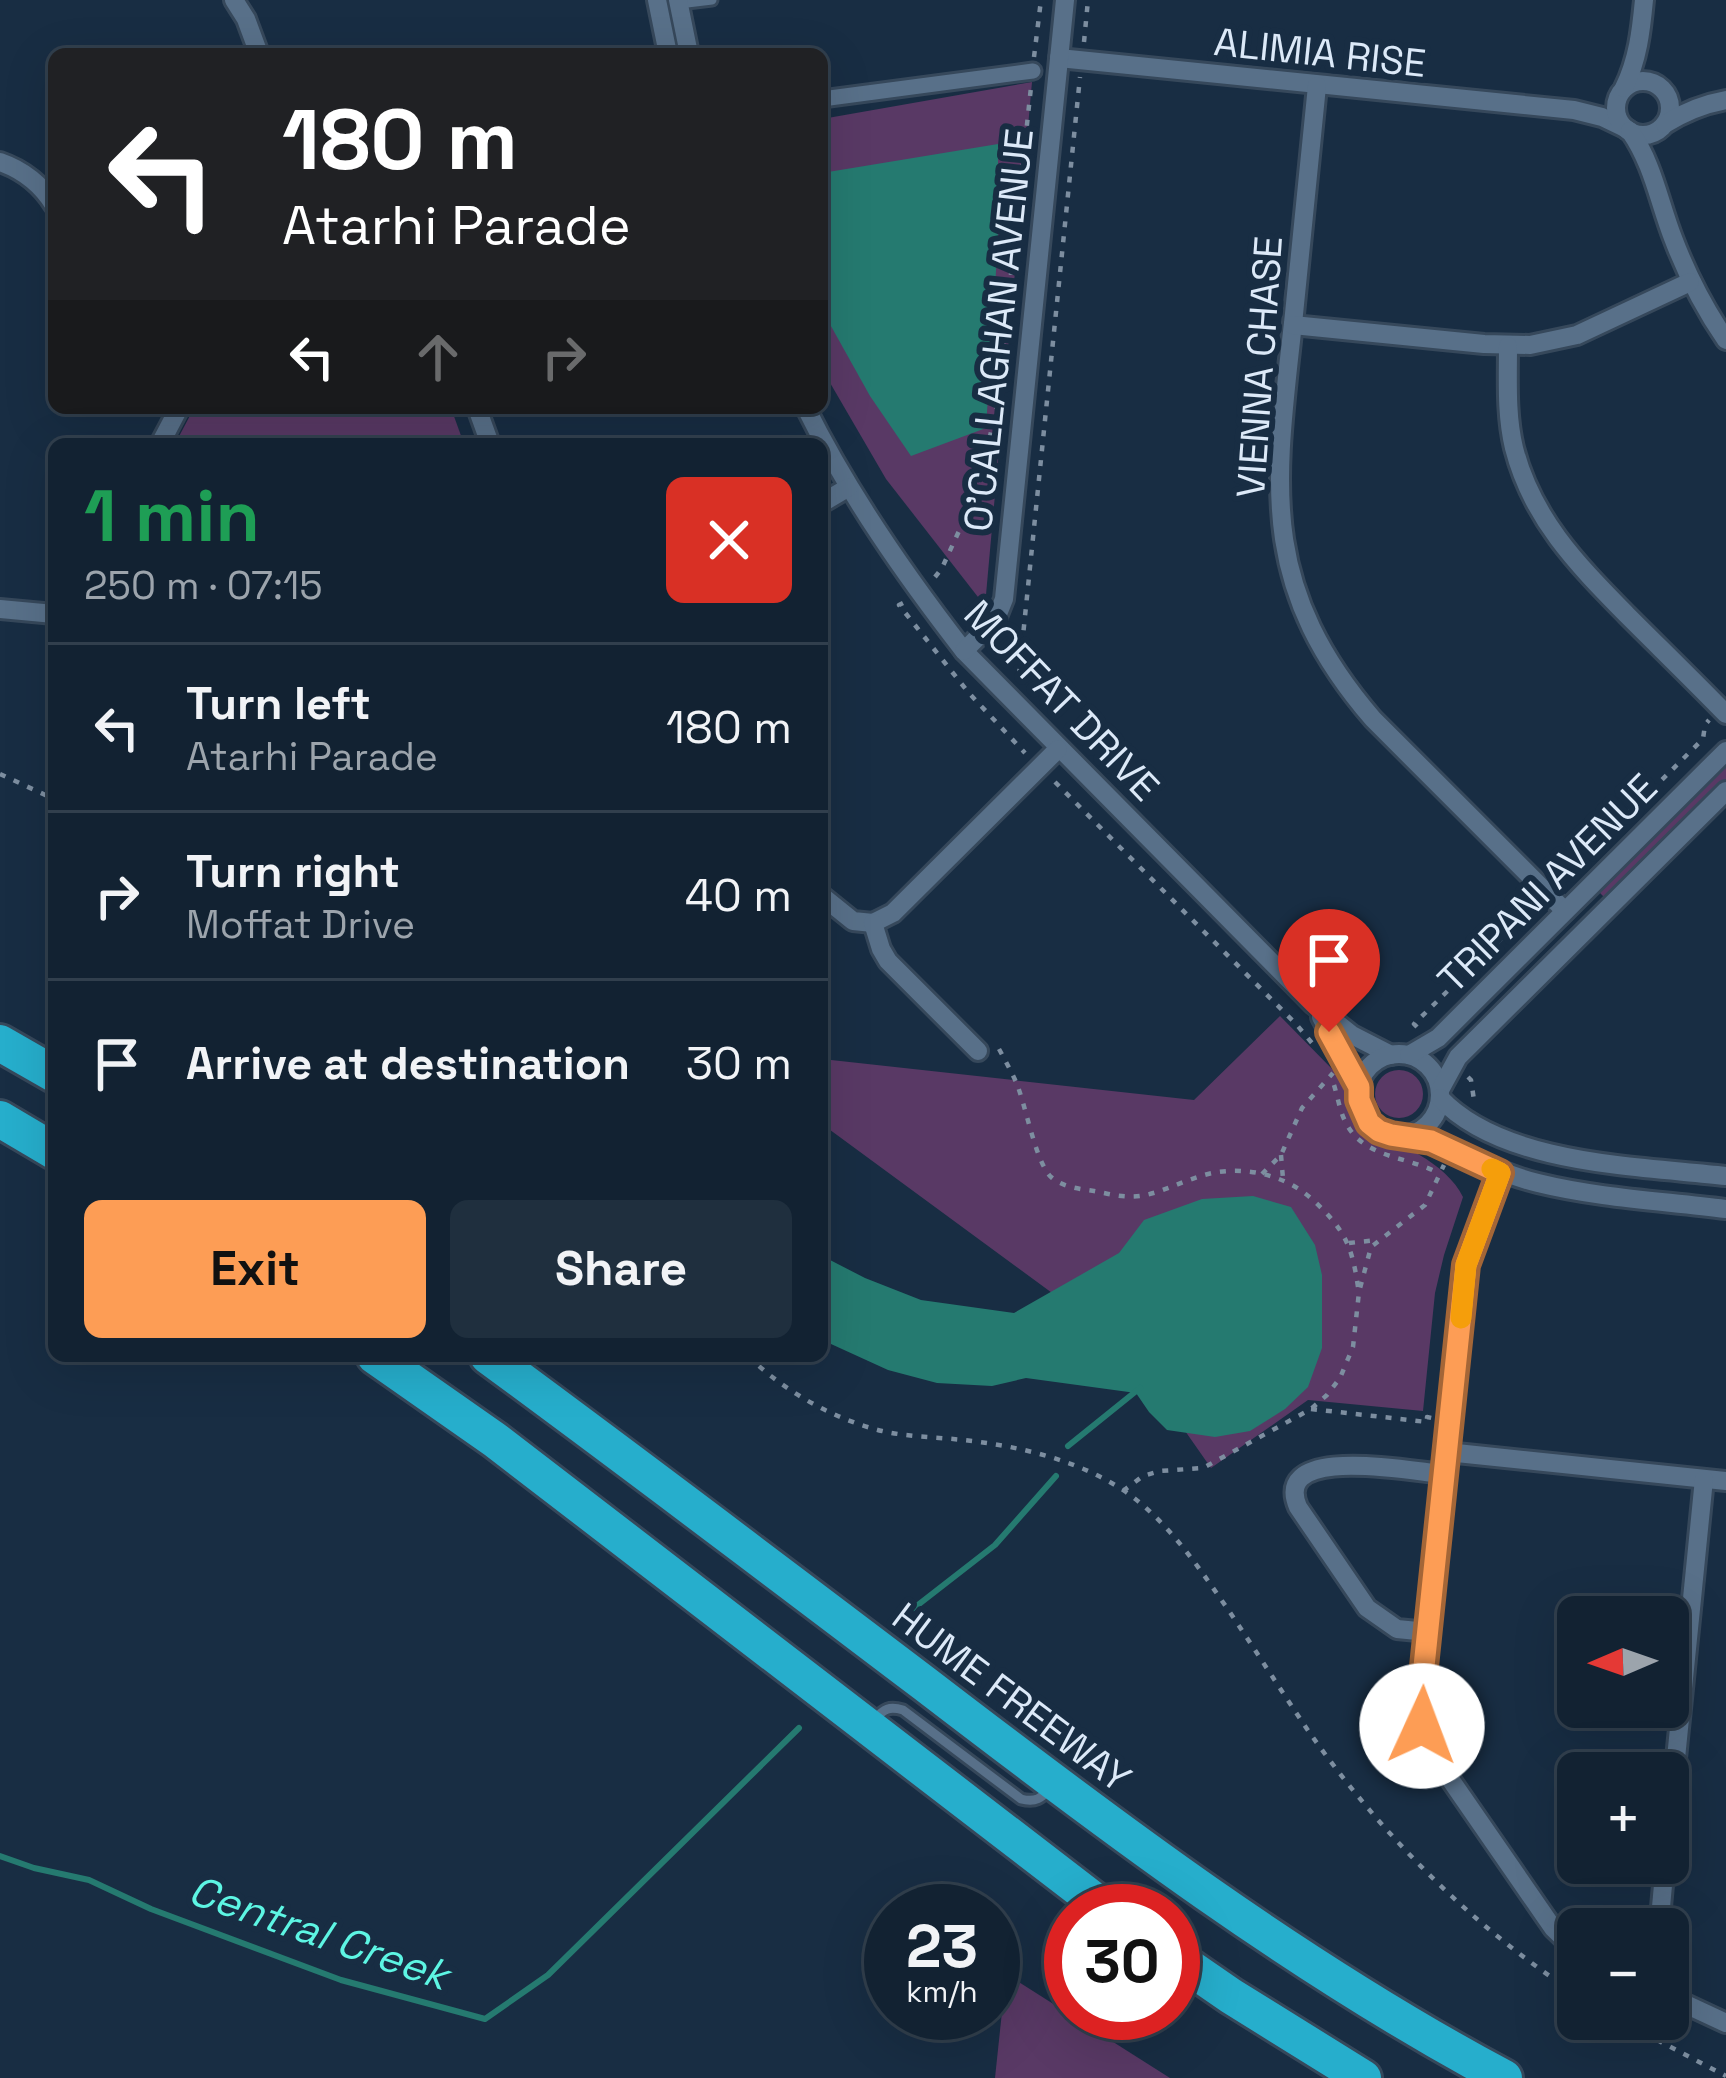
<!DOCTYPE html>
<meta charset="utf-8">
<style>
body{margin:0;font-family:"Space Grotesk",sans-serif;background:#1f2f3e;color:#f1f3f6;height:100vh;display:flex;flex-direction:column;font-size:45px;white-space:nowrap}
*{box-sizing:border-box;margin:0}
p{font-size:39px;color:#9ca4ac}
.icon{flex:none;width:66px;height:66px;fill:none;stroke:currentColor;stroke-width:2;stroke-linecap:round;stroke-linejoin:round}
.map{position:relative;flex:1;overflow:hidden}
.drawer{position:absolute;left:48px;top:438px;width:780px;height:924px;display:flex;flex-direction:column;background:#122232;border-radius:18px;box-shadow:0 12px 48px #0002,0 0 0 3px #313f4d}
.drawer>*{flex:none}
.guide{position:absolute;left:48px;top:48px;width:780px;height:366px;border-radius:18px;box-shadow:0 12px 48px #0002,0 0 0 3px #313f4d;background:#202124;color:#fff;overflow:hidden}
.needle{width:78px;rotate:268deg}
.tools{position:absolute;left:1557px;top:1596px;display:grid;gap:24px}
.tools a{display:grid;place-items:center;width:132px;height:132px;border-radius:18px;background:#122232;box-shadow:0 12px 48px #0002,0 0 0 3px #313f4d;font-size:60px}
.speed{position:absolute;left:864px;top:1884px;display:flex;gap:24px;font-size:60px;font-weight:700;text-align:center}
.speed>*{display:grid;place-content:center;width:156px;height:156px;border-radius:50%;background:#122232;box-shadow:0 12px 48px #0002,0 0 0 3px #313f4d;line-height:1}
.speed small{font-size:30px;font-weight:400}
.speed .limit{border:18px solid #d22;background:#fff;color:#111}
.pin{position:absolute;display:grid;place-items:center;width:102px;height:102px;color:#fff;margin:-123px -51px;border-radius:50% 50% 50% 0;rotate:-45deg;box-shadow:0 0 12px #0007}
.pin .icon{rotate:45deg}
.me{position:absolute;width:132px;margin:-66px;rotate:2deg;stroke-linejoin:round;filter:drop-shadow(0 0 9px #0008)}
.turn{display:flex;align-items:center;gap:42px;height:252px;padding:0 36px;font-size:54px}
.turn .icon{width:156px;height:156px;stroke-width:2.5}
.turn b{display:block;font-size:84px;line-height:102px}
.lanes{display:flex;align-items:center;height:114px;padding:0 36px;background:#0003;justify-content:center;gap:60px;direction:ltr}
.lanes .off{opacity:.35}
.round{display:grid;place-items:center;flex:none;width:126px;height:126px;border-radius:18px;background:#1f2f3e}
.overview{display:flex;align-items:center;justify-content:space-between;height:204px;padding:0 36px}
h1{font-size:72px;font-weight:700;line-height:90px;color:#1e9e55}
.action{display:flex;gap:24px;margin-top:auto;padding:24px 36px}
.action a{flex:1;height:138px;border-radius:18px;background:#fd9d55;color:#111;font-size:48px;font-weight:700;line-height:138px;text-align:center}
.action a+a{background:#1f2f3e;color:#f1f3f6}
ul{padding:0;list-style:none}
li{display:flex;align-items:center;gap:36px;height:168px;padding:0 36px;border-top:3px solid #313f4d}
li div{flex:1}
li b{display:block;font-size:45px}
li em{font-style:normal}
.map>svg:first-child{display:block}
</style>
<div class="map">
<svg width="1726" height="2078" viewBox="0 0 1726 2078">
<rect width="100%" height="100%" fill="#182d43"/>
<g fill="#593965">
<polygon points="1032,82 985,606 886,479 822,369 822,119"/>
<polygon points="194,408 451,408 464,444 175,444"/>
<polygon points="1726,759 1726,782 1608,901 1596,889"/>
<path d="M1280,1016L1336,1073L1362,1129C1396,1141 1447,1163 1463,1197L1444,1255L1435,1293L1423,1411L1308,1400L1211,1468L1127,1348L822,1124V1059L1194,1100Z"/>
<circle cx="1399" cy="1094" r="24"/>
<polygon points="1006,1974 1170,2078 995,2078"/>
</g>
<g fill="#257a70">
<polygon points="998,144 998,240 986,428 911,456 870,396 822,310 822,173"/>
<polygon points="1253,1196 1291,1207 1315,1245 1322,1275 1322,1348 1308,1387 1285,1409 1250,1431 1215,1437 1167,1430 1149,1412 1136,1393 1026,1378 992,1386 937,1383 888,1370 831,1344 822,1336 822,1252 830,1260 865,1278 921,1300 1014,1313 1119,1253 1144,1220 1202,1199"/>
</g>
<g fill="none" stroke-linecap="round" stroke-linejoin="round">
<g stroke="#257a70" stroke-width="6">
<polyline points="1068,1446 1140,1388"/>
<polyline points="914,1608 995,1545 1056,1476"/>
<polyline points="0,1856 34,1868 89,1880 151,1909 341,1980 485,2019 548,1975 799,1728"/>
</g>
<defs>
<g id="service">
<polyline points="679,4 712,0"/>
<path d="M875,1719C884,1709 889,1706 903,1710L1021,1799C1036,1803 1041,1798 1051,1788"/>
</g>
<polyline id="pedestrian" points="822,99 1033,71"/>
<g id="minor">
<polyline points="234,0 246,19 259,54"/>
<polyline points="657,0 668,54"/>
<polyline points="678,0 689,54"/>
<polyline points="1059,58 1574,110 1602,117 1627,129"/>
<circle cx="1643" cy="108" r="27"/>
<path d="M1317,86C1309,162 1302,238 1294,314C1276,480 1255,582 1373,719L1565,911"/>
<path d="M1624,88C1638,59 1641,31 1644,0"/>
<path d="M1665,124C1684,112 1703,104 1726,100"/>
<path d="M1630,131C1653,164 1659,202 1673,238C1687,275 1704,308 1726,340"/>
<path d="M0,162C23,170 41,184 54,205"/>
<polyline points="1293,325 1484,344 1530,345 1577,335 1690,282"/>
<path d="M1508,346C1508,380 1506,415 1514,448C1532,519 1578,565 1627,615C1660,648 1694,681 1726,714"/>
<polyline points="477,408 490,444"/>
<path d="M806,408C849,495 905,575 964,651L1313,1004L1352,1035L1391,1055"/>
<polyline points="160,444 179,408"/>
<polyline points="822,503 849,487"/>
<polyline points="0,609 54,614"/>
<polyline points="964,651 996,619 1004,599 1065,0"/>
<polyline points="822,896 853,921 873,923"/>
<polyline points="873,923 893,913 1058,749"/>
<polyline points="873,923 881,949 888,961 978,1051"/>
<polyline points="1321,1017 1359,1087"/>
<circle cx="1399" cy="1095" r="41"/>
<polyline points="1409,1055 1438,1038 1726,751"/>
<polyline points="1440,1090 1458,1057 1726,791"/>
<path d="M1440,1098C1503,1165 1639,1166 1726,1176"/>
<path d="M1405,1135C1451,1145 1491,1172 1538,1183C1599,1198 1664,1201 1726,1209"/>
<polyline points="1500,1173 1466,1265 1421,1695 1422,1727 1430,1750 1553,1928 1578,1952"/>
<polyline points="1447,1452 1726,1481"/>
<path d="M1428,1632L1397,1629L1367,1608L1298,1507C1271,1443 1414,1472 1444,1474"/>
<polyline points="1668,1838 1704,1479"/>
<polyline points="1659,1929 1665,1863"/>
<polyline points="1668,1996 1726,2023"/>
</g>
<g id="motorway">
<polyline points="0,1043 54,1074"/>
<polyline points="0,1119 54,1151"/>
<polyline points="375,1356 495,1440 1108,1911"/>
<path d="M488,1356C635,1464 780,1574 925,1684C1110,1826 1298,1968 1504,2078"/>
<polyline points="1173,1956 1231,1996 1363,2078"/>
</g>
</defs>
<use href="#service" stroke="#36485b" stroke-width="15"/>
<use href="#pedestrian" stroke="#36485b" stroke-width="21"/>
<use href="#minor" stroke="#36485b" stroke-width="24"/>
<use href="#motorway" stroke="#36485b" stroke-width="42"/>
<g stroke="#7d8ea0" stroke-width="4.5" stroke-dasharray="6 9" stroke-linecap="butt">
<polyline points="1084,42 1088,0"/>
<polyline points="1034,57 1041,0"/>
<polyline points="935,577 942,568 970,507 985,459 997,405 1031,87"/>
<polyline points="903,603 899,605 968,692 1025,753"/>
<polyline points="1019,675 1080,77"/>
<polyline points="0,774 54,799"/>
<polyline points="1055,782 1296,1024 1312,1043"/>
<polyline points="1553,877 1557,872 1568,873 1703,739 1705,725 1709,720"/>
<polyline points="1417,1027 1414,1024 1523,917 1528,901"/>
<path d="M999,1049C1005,1060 1011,1071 1016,1082C1026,1105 1035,1161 1051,1177C1062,1187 1080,1189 1094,1191C1109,1194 1124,1198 1140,1196C1161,1193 1180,1182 1201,1176C1238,1164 1284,1173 1313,1200C1344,1229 1352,1245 1358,1287"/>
<polyline points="1468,1077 1471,1080 1474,1100"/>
<path d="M1334,1085C1338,1098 1340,1112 1346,1123C1364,1159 1409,1156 1440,1174"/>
<polyline points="1281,1155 1283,1179"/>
<polyline points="1262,1174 1281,1155 1302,1108 1333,1073"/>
<polyline points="1349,1243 1378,1240"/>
<path d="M748,1356C784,1391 833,1419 882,1431C908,1437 936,1437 963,1440C1019,1446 1079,1460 1126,1492C1169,1523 1197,1565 1227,1608C1254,1648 1280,1689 1307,1729C1379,1832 1472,1927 1578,1995"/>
<polyline points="1311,1409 1427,1422 1427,1417 1432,1418"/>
<polyline points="1123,1491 1143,1476 1160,1471 1203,1468 1311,1409 1327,1395 1340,1378 1353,1347 1359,1292 1371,1247 1425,1205 1444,1165"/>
<polyline points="1617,2019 1726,2076"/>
</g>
<use href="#service" stroke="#587089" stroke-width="9"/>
<use href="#pedestrian" stroke="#587089" stroke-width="15"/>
<use href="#minor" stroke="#587089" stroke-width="18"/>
<use href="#motorway" stroke="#26aecc" stroke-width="36"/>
</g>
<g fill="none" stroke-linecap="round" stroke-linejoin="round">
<defs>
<polyline id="route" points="1329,1032 1359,1087 1359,1100 1369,1123 1379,1131 1391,1135 1431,1141 1500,1173 1466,1265 1421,1695 1422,1726"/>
</defs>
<use href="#route" stroke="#a46637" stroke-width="30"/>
<use href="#route" stroke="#fd9d55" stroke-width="21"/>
<polyline stroke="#f59e0b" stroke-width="21" points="1461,1318 1466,1265 1500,1173 1492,1169"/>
</g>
<g text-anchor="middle" stroke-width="12" stroke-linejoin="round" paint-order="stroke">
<g font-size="39" fill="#dce9f8" stroke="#182d43">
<text transform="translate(1320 52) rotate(6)" y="14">ALIMIA RISE</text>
<text transform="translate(998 330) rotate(-84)" y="14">O'CALLAGHAN AVENUE</text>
<text transform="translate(1259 367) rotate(-86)" y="14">VIENNA CHASE</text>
<text transform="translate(1062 700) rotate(46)" y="14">MOFFAT DRIVE</text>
<text transform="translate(1547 883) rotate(-45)" y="14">TRIPANI AVENUE</text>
<text transform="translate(1012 1697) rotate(37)" y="14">HUME FREEWAY</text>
</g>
<g font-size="42" font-style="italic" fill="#5df5e3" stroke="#182d43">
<text transform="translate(319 1932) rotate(19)" y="15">Central Creek</text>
</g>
</g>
</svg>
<div class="tools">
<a><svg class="needle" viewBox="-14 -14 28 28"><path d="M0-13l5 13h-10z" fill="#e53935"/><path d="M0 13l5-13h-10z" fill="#9ca4ac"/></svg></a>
<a>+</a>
<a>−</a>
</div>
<div class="speed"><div>23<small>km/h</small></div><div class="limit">30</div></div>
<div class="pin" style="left:1329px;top:1032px;background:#d93025"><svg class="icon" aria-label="arrive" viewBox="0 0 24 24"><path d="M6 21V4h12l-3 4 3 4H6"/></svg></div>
<svg class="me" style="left:1422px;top:1726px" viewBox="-20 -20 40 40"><circle r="19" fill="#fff"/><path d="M0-13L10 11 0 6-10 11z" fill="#fd9d55"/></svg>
<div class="guide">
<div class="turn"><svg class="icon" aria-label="left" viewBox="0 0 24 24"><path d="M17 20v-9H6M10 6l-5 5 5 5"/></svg><div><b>180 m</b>Atarhi Parade</div></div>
<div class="lanes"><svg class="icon" aria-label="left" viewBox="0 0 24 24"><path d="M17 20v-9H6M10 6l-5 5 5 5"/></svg><svg class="icon off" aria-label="ahead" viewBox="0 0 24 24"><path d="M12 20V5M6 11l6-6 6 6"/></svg><svg class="icon off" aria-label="right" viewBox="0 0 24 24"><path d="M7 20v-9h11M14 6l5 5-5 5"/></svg></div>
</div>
<section class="drawer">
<div class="overview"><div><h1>1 min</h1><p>250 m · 07:15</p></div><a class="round" style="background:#d93025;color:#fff"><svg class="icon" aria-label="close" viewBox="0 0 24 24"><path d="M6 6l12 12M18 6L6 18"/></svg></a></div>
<ul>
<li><svg class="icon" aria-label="left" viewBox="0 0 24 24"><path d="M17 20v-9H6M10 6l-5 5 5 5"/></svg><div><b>Turn left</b><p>Atarhi Parade</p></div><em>180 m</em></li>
<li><svg class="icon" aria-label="right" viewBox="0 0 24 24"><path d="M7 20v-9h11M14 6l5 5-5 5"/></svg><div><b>Turn right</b><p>Moffat Drive</p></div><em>40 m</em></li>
<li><svg class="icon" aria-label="arrive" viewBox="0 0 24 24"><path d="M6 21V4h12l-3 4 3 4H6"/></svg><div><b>Arrive at destination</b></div><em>30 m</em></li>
</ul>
<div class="action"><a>Exit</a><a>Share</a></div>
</section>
</div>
